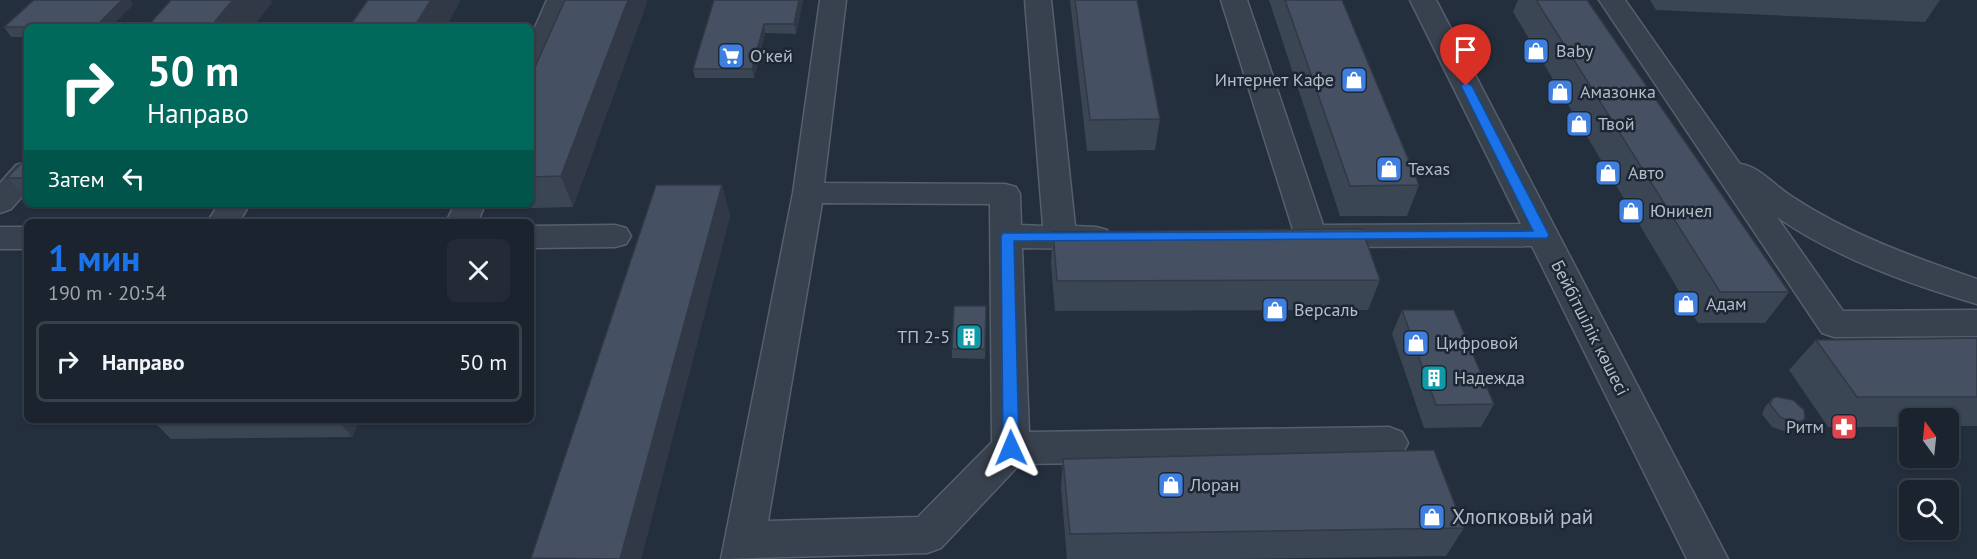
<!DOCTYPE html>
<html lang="ru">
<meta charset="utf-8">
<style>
body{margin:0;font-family:"PT Sans",sans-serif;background:#242b36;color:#f1f3f6;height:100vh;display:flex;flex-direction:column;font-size:22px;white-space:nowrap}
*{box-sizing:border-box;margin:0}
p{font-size:20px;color:#a0a4aa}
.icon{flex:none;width:33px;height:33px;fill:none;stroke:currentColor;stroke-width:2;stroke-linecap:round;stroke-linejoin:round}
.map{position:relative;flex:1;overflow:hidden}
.drawer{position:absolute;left:24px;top:219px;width:510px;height:204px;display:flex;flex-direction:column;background:#1b232e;border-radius:9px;box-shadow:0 2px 4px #0004,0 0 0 2px #39404a}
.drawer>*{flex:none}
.banner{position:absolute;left:24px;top:24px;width:510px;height:183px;border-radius:9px;box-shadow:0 2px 4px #0004,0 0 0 2px #39404a;background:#00695c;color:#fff;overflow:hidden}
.needle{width:39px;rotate:345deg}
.controls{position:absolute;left:1899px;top:408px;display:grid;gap:12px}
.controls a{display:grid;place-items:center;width:60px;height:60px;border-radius:9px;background:#1b232e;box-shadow:0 2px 4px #0004,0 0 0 2px #39404a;font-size:30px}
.pin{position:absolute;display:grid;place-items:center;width:51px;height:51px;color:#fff;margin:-62px -26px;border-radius:50% 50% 50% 0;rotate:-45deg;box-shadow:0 0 6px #0007}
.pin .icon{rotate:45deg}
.me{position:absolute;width:66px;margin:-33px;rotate:359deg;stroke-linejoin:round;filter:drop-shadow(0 0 4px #0008)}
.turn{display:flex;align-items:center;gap:21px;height:126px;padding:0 24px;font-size:27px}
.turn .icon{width:78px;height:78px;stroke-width:2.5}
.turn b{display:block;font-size:42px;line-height:51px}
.then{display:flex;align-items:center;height:57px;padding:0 24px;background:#0003;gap:12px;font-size:22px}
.round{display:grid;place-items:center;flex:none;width:63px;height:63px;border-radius:9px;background:#242b36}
.head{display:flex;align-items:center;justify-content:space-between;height:102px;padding:0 24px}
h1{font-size:36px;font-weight:700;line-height:45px;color:#1a73e8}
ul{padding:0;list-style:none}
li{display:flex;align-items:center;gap:18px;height:81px;margin:0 12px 9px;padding:0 12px;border:3px solid #39404a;border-radius:9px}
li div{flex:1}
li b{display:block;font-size:22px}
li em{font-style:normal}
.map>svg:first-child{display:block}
</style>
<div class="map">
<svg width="1977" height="559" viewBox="0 0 1977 559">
<rect width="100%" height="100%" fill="#242f3e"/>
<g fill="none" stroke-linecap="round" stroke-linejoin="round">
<defs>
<g id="minor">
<polygon points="547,0 573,0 544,65 541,71 531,73 531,36"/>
<path d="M820,0H846L824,183L1005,184L1016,187L1020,194L1021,225L1043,226L1025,0H1051L1075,226L1096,227L1107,230L1112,238L1107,246L1096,249L1022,248L1029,432L1389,427L1402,432L1408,443L1402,454L1389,459L1020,464L941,548L927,553L721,559L793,193ZM822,203L990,204L992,442L918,517L768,521Z"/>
<polygon points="1221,0 1247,0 1323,225 1521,224 1410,0 1436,0 1728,559 1687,559 1532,246 1311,247 1300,244 1295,236"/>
<path d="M1599,0H1625L1740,164C1759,166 1775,186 1791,196C1848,234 1913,257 1977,279V304C1909,284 1836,258 1777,217L1843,311L1977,310V336L1834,337L1822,333Z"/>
<polygon points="27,162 27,191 11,209 0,213 0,183 16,165"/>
<polygon points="219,204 250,204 239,222 207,222"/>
<polygon points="455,204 485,204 478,222 446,222"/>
<polygon points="615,225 626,228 631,236 626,244 615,247 531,248 531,226"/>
<rect x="0" y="227" width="27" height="22"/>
</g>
</defs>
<use href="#minor" stroke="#565f6c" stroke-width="3"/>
<use href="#minor" fill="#38414e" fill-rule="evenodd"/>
</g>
<g fill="#3b4654">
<polygon points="34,0 130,0 133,5 27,27 27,37 11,37 4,27"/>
<polygon points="565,0 646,0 647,2 573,207 499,209 497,204 531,204 531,76"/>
<polygon points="714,0 803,0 796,34 765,33 754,78 695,78 693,69"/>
<polygon points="1070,0 1137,0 1160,119 1155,150 1087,151"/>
<polygon points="1269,0 1342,0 1419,185 1407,216 1340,216"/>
<polygon points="1518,0 1587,0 1789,292 1765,323 1698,323 1513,12"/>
<polygon points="1650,0 1940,0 1925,22 1656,10"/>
<polygon points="27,157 27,200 7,178"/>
<polygon points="722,185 730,216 641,559 532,559 531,558"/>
<polygon points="30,204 110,204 106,209 35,209"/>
<polygon points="262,204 340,204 338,209 265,208"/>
<polygon points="1053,232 1380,280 1368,310 1055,311 1051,263"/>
<polygon points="986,306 985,359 952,358 952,349"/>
<polygon points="1402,310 1494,404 1481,427 1424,428 1392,334"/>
<polygon points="1977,338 1977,426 1948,426 1948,418 1910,418 1910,427 1828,427 1789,370 1816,340"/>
<polygon points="1773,398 1805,418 1793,430 1784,431 1772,427 1762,414 1765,407"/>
<polygon points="152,420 360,420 352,437 171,439"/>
<polygon points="1063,459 1464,528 1446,556 1233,559 1067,559 1061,487"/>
</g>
<g fill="#303945">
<polygon points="122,0 130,0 133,5 111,27 95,27"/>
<polygon points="233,0 271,0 272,3 253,27 210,27"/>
<polygon points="431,0 460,0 460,2 446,27 414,27"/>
<polygon points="628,0 646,0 647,2 573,207 561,176"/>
<polygon points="799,0 803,0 796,34 794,24"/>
<polygon points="764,24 765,33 754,78 752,69"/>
<polygon points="722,185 730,216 641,559 621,559"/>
<polygon points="103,204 110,204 106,209"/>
<polygon points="335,204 340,204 338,209"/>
<polygon points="338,420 360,420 352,437"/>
</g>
<g fill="#455162" stroke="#303945" stroke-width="1.5">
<polygon points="34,0 122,0 95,27 4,27"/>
<polygon points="171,0 233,0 210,27 147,27"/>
<polygon points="368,0 431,0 414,27 349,27"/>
<polygon points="565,0 628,0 561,176 531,177 531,76"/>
<polygon points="714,0 799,0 794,24 764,24 752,69 693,69"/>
<polygon points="1075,0 1137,0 1160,119 1090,120"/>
<polygon points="1285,0 1342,0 1419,185 1350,186"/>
<polygon points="1536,0 1587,0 1789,292 1720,292"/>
<polygon points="27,157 27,178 7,178"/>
<polygon points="656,185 722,185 620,559 531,558"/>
<polygon points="1362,229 1380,280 1057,281 1053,232"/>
<polygon points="954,306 986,306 985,349 952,349"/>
<polygon points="1402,310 1454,310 1494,404 1436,405"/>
<polygon points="1977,338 1977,397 1857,397 1816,340"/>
<polygon points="1777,397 1793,400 1804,410 1805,418 1802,421 1792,422 1780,417 1770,404 1773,398"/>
<polygon points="1434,450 1464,528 1070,534 1063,459"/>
</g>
<polygon fill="#1a73e8" stroke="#114b97" stroke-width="1.5" points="1466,82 1472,86 1549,235 1547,238 1014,241 1019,448 1017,452 1011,454 1005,452 1003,448 1001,236 1003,233 1533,231 1461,86"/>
<defs>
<symbol id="shop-square" viewBox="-11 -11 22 22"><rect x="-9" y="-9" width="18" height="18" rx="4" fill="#3f7fe0" stroke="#1d2633"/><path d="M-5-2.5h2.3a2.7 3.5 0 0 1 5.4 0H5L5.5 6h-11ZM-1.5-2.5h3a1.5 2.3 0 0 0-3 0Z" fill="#fff"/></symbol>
<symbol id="supermarket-square" viewBox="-11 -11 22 22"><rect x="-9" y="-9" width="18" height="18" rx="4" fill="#3f7fe0" stroke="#1d2633"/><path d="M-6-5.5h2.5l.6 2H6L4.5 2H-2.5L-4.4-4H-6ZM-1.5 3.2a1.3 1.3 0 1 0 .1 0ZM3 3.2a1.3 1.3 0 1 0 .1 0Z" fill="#fff"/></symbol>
<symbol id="building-square" viewBox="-11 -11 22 22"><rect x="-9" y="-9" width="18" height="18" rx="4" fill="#0f9aa8" stroke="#1d2633"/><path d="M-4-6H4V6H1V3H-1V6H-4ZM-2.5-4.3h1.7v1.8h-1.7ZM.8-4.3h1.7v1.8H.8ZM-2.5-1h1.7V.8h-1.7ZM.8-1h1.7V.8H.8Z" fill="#fff"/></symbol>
<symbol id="pharmacy-square" viewBox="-11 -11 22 22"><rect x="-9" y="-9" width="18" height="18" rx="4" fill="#e0444e" stroke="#1d2633"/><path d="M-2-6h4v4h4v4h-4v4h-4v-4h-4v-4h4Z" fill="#fff"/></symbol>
</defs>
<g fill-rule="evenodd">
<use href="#shop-square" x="1521" y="36" width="30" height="30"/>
<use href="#supermarket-square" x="716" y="41" width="30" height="30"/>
<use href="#shop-square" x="1339" y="65" width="30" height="30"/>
<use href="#shop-square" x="1545" y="77" width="30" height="30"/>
<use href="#shop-square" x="1564" y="109" width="30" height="30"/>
<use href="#shop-square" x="1374" y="154" width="30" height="30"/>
<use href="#shop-square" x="1593" y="158" width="30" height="30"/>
<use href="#shop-square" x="1616" y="196" width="30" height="30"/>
<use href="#shop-square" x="1671" y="289" width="30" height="30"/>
<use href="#shop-square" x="1260" y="295" width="30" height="30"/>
<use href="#building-square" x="954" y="322" width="30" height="30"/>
<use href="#shop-square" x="1401" y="328" width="30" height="30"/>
<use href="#building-square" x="1419" y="363" width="30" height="30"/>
<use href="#pharmacy-square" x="1829" y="412" width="30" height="30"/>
<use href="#shop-square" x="1156" y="470" width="30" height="30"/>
<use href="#shop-square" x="1417" y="502" width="30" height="30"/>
</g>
<g text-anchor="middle" stroke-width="5" stroke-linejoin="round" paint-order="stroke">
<g font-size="18" fill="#b4bcc9" stroke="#1d2633" text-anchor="start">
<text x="1556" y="57">Baby</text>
<text x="750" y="62">О'кей</text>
<text x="1334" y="86" text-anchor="end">Интернет Кафе</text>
<text x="1580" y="98">Амазонка</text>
<text x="1598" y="130">Твой</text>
<text x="1408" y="175">Texas</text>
<text x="1628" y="179">Авто</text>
<text x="1650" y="217">Юничел</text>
<text x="1706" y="310">Адам</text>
<text x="1294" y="316">Версаль</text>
<text x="950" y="343" text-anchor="end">ТП 2-5</text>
<text x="1436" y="349">Цифровой</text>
<text x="1454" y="384">Надежда</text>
<text x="1824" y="433" text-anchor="end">Ритм</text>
<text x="1190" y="491">Лоран</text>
</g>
<g font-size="18" fill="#b4bcc9" stroke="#1d2633">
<text transform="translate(1590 328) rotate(63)" y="6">Бейбітшілік көшесі</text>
</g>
<g font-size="21" fill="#b4bcc9" stroke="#1d2633" text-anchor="start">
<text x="1452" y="524">Хлопковый рай</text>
</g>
</g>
</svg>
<div class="controls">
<a><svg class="needle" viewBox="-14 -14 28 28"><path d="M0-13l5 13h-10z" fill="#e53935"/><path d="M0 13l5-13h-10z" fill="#a0a4aa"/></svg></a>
<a><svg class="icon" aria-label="search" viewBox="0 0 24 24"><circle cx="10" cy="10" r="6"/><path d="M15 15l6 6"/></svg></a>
</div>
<div class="pin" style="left:1466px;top:86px;background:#d93025"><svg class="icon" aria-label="arrive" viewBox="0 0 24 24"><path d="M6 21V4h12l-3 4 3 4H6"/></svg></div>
<svg class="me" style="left:1011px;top:448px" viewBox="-20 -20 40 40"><path d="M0-17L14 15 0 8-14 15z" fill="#1a73e8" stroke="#fff" stroke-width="4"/></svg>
<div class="banner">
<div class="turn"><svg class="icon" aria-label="right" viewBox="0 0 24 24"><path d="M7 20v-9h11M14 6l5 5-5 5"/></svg><div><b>50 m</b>Направо</div></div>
<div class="then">Затем<svg class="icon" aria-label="left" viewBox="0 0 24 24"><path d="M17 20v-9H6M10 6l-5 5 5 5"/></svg></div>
</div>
<section class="drawer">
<div class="head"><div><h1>1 мин</h1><p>190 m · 20:54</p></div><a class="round"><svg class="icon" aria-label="close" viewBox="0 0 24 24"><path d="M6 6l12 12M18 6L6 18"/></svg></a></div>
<ul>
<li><svg class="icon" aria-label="right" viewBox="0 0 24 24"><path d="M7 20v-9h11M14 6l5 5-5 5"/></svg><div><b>Направо</b></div><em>50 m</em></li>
</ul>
</section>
</div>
